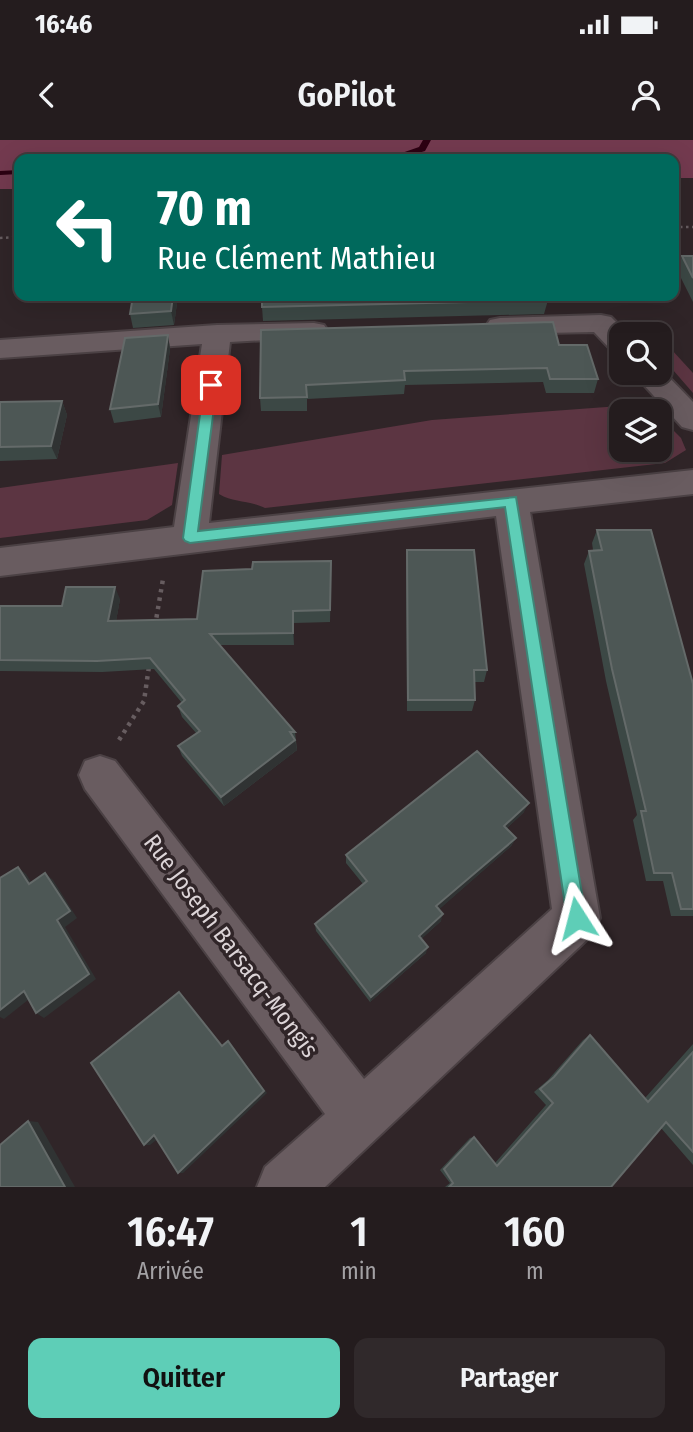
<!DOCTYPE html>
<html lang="fr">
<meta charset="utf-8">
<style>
body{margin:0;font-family:"Fira Sans Condensed",sans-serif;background:#30292b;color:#f1f3f6;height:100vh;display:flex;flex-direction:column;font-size:26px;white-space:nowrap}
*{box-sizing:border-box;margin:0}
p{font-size:23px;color:#a3a1a4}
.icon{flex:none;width:38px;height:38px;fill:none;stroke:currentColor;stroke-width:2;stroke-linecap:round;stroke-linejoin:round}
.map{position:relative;height:1047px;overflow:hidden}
.drawer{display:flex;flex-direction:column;background:#241c1e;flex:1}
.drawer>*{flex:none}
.banner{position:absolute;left:14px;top:14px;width:665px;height:147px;border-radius:14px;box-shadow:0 7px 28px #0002,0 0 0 2px #413a3c;background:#00695c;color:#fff;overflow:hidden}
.tools{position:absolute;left:609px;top:182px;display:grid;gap:14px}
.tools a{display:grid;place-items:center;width:63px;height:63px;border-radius:14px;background:#241c1e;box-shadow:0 7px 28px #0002,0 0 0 2px #413a3c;font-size:35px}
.pin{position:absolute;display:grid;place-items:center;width:60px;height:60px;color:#fff;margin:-30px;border-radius:14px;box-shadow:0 4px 10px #0006}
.me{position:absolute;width:77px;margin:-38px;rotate:351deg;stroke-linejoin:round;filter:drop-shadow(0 0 5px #0008)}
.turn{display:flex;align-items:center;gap:24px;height:147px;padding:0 28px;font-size:32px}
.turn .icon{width:91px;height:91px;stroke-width:2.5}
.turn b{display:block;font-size:49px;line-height:60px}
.eta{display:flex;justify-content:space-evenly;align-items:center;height:119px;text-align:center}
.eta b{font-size:42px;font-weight:600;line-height:49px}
.button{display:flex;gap:14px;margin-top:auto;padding:14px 28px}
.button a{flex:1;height:80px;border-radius:14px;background:#5eceb7;color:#111;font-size:28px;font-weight:600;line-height:80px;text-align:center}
.button a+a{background:#30292b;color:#f1f3f6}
.status{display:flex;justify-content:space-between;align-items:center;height:49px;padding:0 35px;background:#241c1e;direction:ltr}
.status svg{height:19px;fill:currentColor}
header{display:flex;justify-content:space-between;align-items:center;height:91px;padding:0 28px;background:#241c1e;font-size:32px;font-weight:600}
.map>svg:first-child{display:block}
</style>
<div class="status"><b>16:46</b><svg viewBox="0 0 49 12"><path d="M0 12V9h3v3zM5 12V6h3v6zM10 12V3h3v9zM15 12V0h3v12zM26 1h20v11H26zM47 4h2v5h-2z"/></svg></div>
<header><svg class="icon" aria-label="back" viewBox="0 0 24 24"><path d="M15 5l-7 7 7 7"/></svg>GoPilot<svg class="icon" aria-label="person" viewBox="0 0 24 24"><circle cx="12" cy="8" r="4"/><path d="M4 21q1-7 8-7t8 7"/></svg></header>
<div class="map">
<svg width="693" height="1047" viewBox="0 0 693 1047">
<rect width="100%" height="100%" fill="#302528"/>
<g fill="#5c3542">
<polygon points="660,197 693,233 693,253 660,215"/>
<path d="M647,264L654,271H621V310H660V277L681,298L686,310L665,323L265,368C249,360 234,363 219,354L222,315L432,280Z"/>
<polygon points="178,323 172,365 147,380 0,398 0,348"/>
</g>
<polygon fill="#733a4f" points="0,0 693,0 693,38 674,38 674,19 19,19 19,49 0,49"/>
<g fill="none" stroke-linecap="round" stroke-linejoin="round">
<g fill="#2c0012" fill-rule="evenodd">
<polygon points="423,0 431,0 425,11 398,19 342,19 346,17 396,15 419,7"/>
<polygon points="19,30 19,34 0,35 0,31"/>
</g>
<defs>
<g id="minor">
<polygon points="601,175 611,177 628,194 621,194 621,213 611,210 594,192 500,194 490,192 486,186 490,180 500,178"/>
<polygon points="314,183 324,185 328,191 324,197 230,202 209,383 693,330 693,354 530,372 600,778 593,794 325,1047 257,1047 265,1027 325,974 85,649 79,635 85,621 100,616 115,621 364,939 552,769 496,376 0,436 0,408 174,387 202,204 0,218 0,200 217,185"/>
<polygon points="660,228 693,262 693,290 682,287 633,233 660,233"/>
</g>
</defs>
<use href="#minor" stroke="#4b4144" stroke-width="4"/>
<g stroke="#675d60" stroke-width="2.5" stroke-dasharray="2.5 3.5" stroke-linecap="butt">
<polyline points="674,87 693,87"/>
<polyline points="0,98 19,97"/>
</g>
<g stroke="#675d60" stroke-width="4.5" stroke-dasharray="3.5 5" stroke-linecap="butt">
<polyline points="155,486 163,439"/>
<polyline points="119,600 144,561 149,526"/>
</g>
<use href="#minor" fill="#695c60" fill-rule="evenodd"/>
</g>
<g fill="#3c4845">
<polygon points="682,116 693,116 693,162 677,130"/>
<polygon points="133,156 178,156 174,185 133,188 130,174"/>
<polygon points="548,160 544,174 263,181 262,167"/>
<polygon points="261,190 559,205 598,239 594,253 546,253 543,242 405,245 404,254 307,259 307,271 261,271 260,258"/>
<polygon points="168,195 170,209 161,277 114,283 110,269"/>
<polygon points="62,261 67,275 57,319 0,321 0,262"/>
<polygon points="597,390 693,544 693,776 671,776 663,741 646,741 633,680 637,675 606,541 584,424 589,411 593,410 592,403"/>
<polygon points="407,410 487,530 484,542 474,542 475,560 472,571 407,571 406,423"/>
<polygon points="331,433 330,482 294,483 294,505 220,505 295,592 297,610 224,666 182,616 178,606 197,594 182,577 178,566 182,563 154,529 102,532 0,531 0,466 62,466 120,459 116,481 197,479"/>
<polygon points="524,672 506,689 516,698 511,706 439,769 441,781 421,799 426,813 370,862 316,791 315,784 363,744 346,723 346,715"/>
<polygon points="590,895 645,958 693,904 693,1025 661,988 611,1047 445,1047 450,1043 440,1030 470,998 474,997 495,1023 546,965 534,952 548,940 583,900"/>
</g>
<g fill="#303333">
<polygon points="173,156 178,156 174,185 171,171"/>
<polygon points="168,195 170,209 161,277 158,264"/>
<polygon points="62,261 67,275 57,319 51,306"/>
<polygon points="115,447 120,459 114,493 108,481"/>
<polygon points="293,471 294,483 294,505 293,493"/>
<polygon points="295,600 297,610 224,666 221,657"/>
<polygon points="529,663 524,672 500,695 504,686"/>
<polygon points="516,698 511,706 434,774 436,766"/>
<polygon points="18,727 26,734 37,751 29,744"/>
<polygon points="45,733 53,740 77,778 65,787 96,839 44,878 36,873 57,780"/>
<polygon points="443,774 441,781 417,803 419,796"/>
<polygon points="428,807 426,813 370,862 371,857"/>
<polygon points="24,851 33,856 4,879 0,877 0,870"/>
<polygon points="231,904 267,953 183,1033 178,1033"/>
<polygon points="28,981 38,982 75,1047 65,1047"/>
<polygon points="154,995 160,997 150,1005 144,1005"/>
</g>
<g fill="#4d5755" stroke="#646a69" stroke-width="2">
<polygon points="682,116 693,116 693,138"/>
<polygon points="133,156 173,156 171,171 130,174"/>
<polygon points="262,156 547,156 548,160 262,167"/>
<polygon points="553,182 559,205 587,205 598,239 550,239 547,228 404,231 405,240 306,245 307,257 260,258 261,190"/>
<polygon points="168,195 158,264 110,269 125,198"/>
<polygon points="62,261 51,306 0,307 0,262"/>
<polygon points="597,390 651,390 693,544 693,769 681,769 672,733 654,733 641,671 646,671 612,529 589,411 602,410"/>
<polygon points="407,410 474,410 487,530 474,530 475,560 408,560"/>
<polygon points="331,421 330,470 293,471 293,493 210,494 295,592 290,592 295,600 221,657 178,606 200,591 178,566 185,560 150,518 97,521 0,520 0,466 62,466 66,447 115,447 108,481 197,479 203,431 252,429 253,422"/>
<polygon points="477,611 529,663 504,686 516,698 436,766 443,774 419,796 428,807 371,857 315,784 367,741 346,715"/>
<polygon points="18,727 29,744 45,733 70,771 57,780 89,834 36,873 24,851 0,870 0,738"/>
<polygon points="179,852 222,906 228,901 264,951 178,1033 154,995 144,1005 91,923"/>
<polygon points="590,895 648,962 693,912 693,1012 666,982 611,1047 449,1047 453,1043 444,1029 474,997 497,1026 553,963 540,949 554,937"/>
<polygon points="28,981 65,1047 0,1047 0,1005"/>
</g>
<polygon fill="#5eceb7" stroke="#3d8677" stroke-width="2" points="211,241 217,245 198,391 516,357 586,778 583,785 577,788 570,785 567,778 505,367 190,403 185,401 183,398 204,245"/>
<g text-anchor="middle" stroke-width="7" stroke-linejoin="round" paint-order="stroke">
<g font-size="24" fill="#dcd4d7" stroke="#302528">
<text transform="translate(231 806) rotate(53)" y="8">Rue Joseph Barsacq-Mongis</text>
</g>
</g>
</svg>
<div class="tools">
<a><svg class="icon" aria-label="search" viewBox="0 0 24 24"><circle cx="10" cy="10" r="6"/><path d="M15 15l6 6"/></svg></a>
<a><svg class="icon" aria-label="layers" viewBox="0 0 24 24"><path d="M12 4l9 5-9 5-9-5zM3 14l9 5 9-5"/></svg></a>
</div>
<div class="pin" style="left:211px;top:245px;background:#d93025"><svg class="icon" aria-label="arrive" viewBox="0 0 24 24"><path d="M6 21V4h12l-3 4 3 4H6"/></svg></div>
<svg class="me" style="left:577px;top:778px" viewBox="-20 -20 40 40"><path d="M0-17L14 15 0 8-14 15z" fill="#5eceb7" stroke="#fff" stroke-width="4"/></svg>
<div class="banner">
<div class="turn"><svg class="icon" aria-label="left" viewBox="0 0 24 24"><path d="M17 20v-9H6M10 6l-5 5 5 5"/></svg><div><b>70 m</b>Rue Clément Mathieu</div></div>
</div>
</div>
<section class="drawer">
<div class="eta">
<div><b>16:47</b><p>Arrivée</p></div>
<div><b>1</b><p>min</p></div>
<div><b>160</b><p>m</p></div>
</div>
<div class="button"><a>Quitter</a><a>Partager</a></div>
</section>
